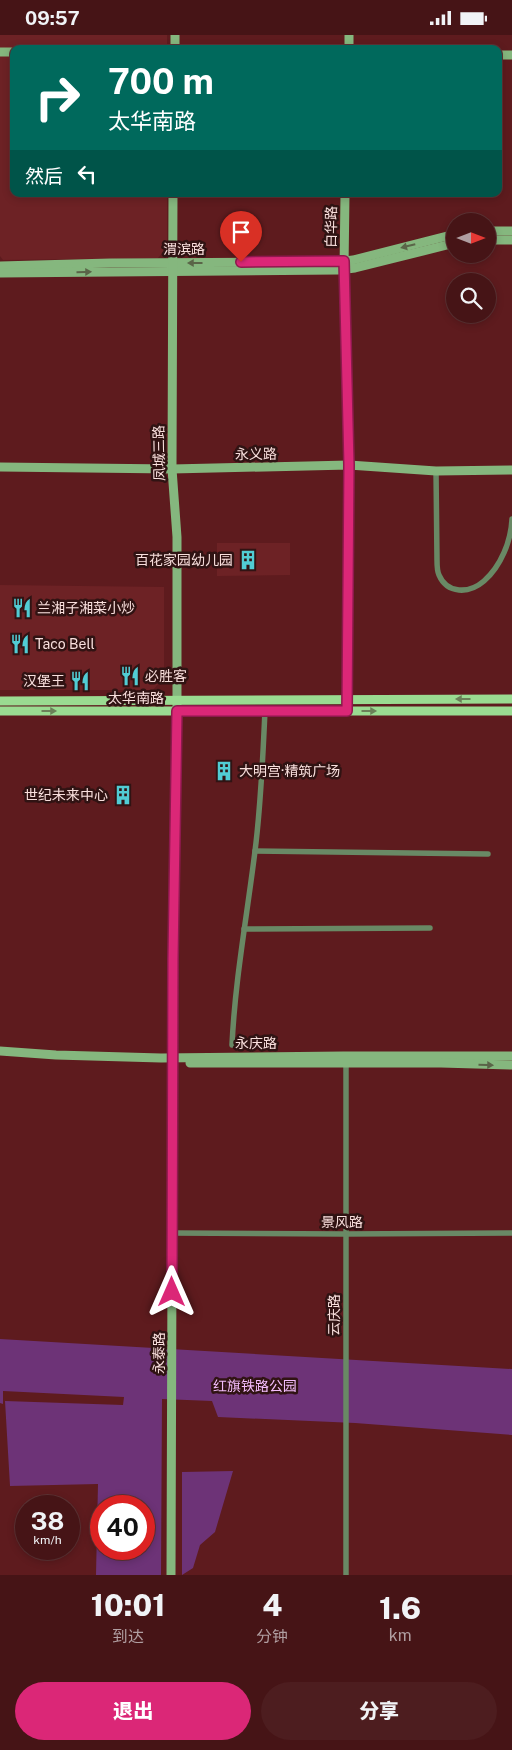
<!DOCTYPE html>
<html lang="zh">
<meta charset="utf-8">
<style>
body{margin:0;font-family:"Public Sans","Noto Sans SC",sans-serif;background:#4d1d1f;color:#f1f3f6;height:100vh;display:flex;flex-direction:column;font-size:19px;white-space:nowrap}
*{box-sizing:border-box;margin:0}
p{font-size:16px;color:#b09ea1}
.icon{flex:none;width:28px;height:28px;fill:none;stroke:currentColor;stroke-width:2;stroke-linecap:round;stroke-linejoin:round}
.map{position:relative;height:1540px;overflow:hidden}
.side{display:flex;flex-direction:column;background:#461416;flex:1}
.side>*{flex:none}
.top-card{position:absolute;left:10px;top:10px;width:492px;height:152px;border-radius:10px;box-shadow:0 2px 8px #0003,0 0 0 1px #5e3335;background:#00695c;color:#fff;overflow:hidden}
.needle{width:32px;rotate:90deg}
.fabs{position:absolute;left:446px;top:178px;display:grid;gap:10px}
.fabs a{display:grid;place-items:center;width:50px;height:50px;border-radius:50%;background:#461416;box-shadow:0 2px 8px #0003,0 0 0 1px #5e3335;font-size:25px}
.speed{position:absolute;left:15px;top:1460px;display:flex;gap:10px;font-size:25px;font-weight:700;text-align:center}
.speed>*{display:grid;place-content:center;width:65px;height:65px;border-radius:50%;background:#461416;box-shadow:0 2px 8px #0003,0 0 0 1px #5e3335;line-height:1}
.speed small{font-size:12px;font-weight:400}
.speed .limit{border:8px solid #d22;background:#fff;color:#111}
.pin{position:absolute;display:grid;place-items:center;width:42px;height:42px;color:#fff;margin:-51px -21px;border-radius:50% 50% 50% 0;rotate:-45deg;box-shadow:0 0 5px #0007}
.pin .icon{rotate:45deg}
.me{position:absolute;width:55px;margin:-28px;rotate:0deg;stroke-linejoin:round;filter:drop-shadow(0 0 4px #0008)}
.turn{display:flex;align-items:center;gap:18px;height:105px;padding:0 15px;font-size:22px}
.turn .icon{width:65px;height:65px;stroke-width:2.5}
.turn b{display:block;font-size:35px;line-height:42px}
.then{display:flex;align-items:center;height:48px;padding:0 15px;background:#0003;gap:10px;font-size:19px}
.eta{display:flex;justify-content:space-evenly;align-items:center;height:85px;text-align:center}
.eta b{font-size:30px;font-weight:800;line-height:35px}
.button{display:flex;gap:10px;margin-top:auto;padding:10px 15px}
.button a{flex:1;height:58px;border-radius:30px;background:#db2777;color:#fff;font-size:20px;font-weight:800;line-height:58px;text-align:center}
.button a+a{background:#4d1d1f;color:#f1f3f6}
.status{display:flex;justify-content:space-between;align-items:center;height:35px;padding:0 25px;background:#461416;direction:ltr}
.status svg{height:14px;fill:currentColor}
.map>svg:first-child{display:block}
</style>
<div class="status"><b>09:57</b><svg viewBox="0 0 49 12"><path d="M0 12V9h3v3zM5 12V6h3v6zM10 12V3h3v9zM15 12V0h3v12zM26 1h20v11H26zM47 4h2v5h-2z"/></svg></div>
<div class="map">
<svg width="512" height="1540" viewBox="0 0 512 1540">
<rect width="100%" height="100%" fill="#5e1b1e"/>
<g fill="#6d2225">
<polygon points="0,0 167,0 167,14 14,14 14,159 167,159 167,213 158,223 3,225 0,221"/>
<polygon points="217,508 290,508 290,540 217,541"/>
<polygon points="0,550 164,552 164,642 153,655 0,655"/>
</g>
<g fill="#6d3377" fill-rule="evenodd">
<path d="M0,1304L512,1334V1400L355,1388L218,1382L212,1366L162,1364L161,1540H96L98,1449L10,1451L5,1366L123,1370L124,1362L3,1356V1369L0,1368ZM101,1471H144V1514H101Z"/>
<polygon points="233,1436 215,1497 200,1510 193,1533 182,1540 182,1437"/>
</g>
<g fill="none" stroke-linecap="round" stroke-linejoin="round">
<g stroke="#698965" stroke-width="5.5">
<path d="M436,436L437,525C437,530 437,536 439,540C447,559 469,559 484,546C501,531 511,506 512,484"/>
<polyline points="255,816 488,819"/>
<polyline points="244,894 430,893"/>
<path d="M232,1010C235,945 247,881 255,816C261,769 263,722 265,675"/>
<polyline points="346,1025 346,1540"/>
<polyline points="172,1198 345,1199 512,1198"/>
</g>
<g stroke="#85b77e" stroke-width="9">
<polyline points="175,0 175,14"/>
<polyline points="349,14 349,0"/>
<polyline points="0,17 14,17"/>
<polyline points="499,20 512,20"/>
<polyline points="345,159 344,234 349,430 347,676"/>
<polyline points="488,196 512,196"/>
<polyline points="488,205 512,205"/>
<polyline points="0,231 110,228 337,227 353,225 455,199"/>
<polyline points="0,238 338,235 355,233 455,208"/>
<polyline points="0,432 172,434 349,430 436,436 512,435"/>
<polyline points="0,1016 56,1020 161,1023 343,1021 512,1021"/>
<polyline points="190,1028 441,1028 512,1030"/>
<polyline points="171,1540 173,925 177,676 177,502 172,434 173,159"/>
</g>
<g stroke="#9adb91" stroke-width="9">
<polyline points="0,666 512,664"/>
<polyline points="0,676 512,676"/>
</g>
</g>
<defs><path id="oneway-solid" d="M-6-.8H1V-3.2L6.5 0L1 3.2V.8H-6Z" transform="scale(1.25)"/></defs>
<g fill="#5a6548">
<use href="#oneway-solid" transform="translate(408 211) rotate(166)"/>
<use href="#oneway-solid" transform="translate(195 228) rotate(180)"/>
<use href="#oneway-solid" transform="translate(84 237) rotate(-1)"/>
<use href="#oneway-solid" transform="translate(486 1030) rotate(1)"/>
</g>
<g fill="#6a8158">
<use href="#oneway-solid" transform="translate(463 664) rotate(180)"/>
<use href="#oneway-solid" transform="translate(49 676)"/>
<use href="#oneway-solid" transform="translate(369 676)"/>
</g>
<g fill="none" stroke-linecap="round" stroke-linejoin="round">
<defs>
<polyline id="route" points="172,1257 173,924 177,676 347,676 349,430 344,226 241,227"/>
</defs>
<use href="#route" stroke="#8e194d" stroke-width="12"/>
<use href="#route" stroke="#db2777" stroke-width="9"/>
</g>
<defs>
<symbol id="building-bare" viewBox="-9 -9 18 18"><path d="M-4-6H4V6H1V3H-1V6H-4ZM-2.5-4.3h1.7v1.8h-1.7ZM.8-4.3h1.7v1.8H.8ZM-2.5-1h1.7V.8h-1.7ZM.8-1h1.7V.8H.8Z" fill="#51ccd4" stroke="#301313" stroke-width="2.5" paint-order="stroke"/></symbol>
<symbol id="restaurant-bare" viewBox="-9 -9 18 18"><path d="M-5-6h1v4h1v-4h1v4h1v-4h1v5L-1.5 .5V6h-2V.5L-5-1ZM5-6V6H3V1.5H1.5Q1.5-4 5-6Z" fill="#51ccd4" stroke="#301313" stroke-width="2.5" paint-order="stroke"/></symbol>
</defs>
<g fill-rule="evenodd">
<use href="#building-bare" x="234" y="511" width="28" height="28"/>
<use href="#restaurant-bare" x="8" y="559" width="28" height="28"/>
<use href="#restaurant-bare" x="6" y="595" width="28" height="28"/>
<use href="#restaurant-bare" x="116" y="627" width="28" height="28"/>
<use href="#restaurant-bare" x="66" y="632" width="28" height="28"/>
<use href="#building-bare" x="210" y="722" width="28" height="28"/>
<use href="#building-bare" x="109" y="746" width="28" height="28"/>
</g>
<g text-anchor="middle" stroke-width="5" stroke-linejoin="round" paint-order="stroke">
<g font-size="14" fill="#f9dfdd" stroke="#301313">
<text transform="translate(331 192) rotate(-89)" y="5">白华路</text>
<text x="184" y="219">渭滨路</text>
<text transform="translate(159 418) rotate(-91)" y="5">凤城三路</text>
<text transform="translate(256 419) rotate(-1)" y="5">永义路</text>
<text x="136" y="668">太华南路</text>
<text x="256" y="1013">永庆路</text>
<text x="342" y="1192">景风路</text>
<text transform="translate(334 1280) rotate(-90)" y="5">云庆路</text>
<text transform="translate(159 1318) rotate(-90)" y="5">永泰路</text>
</g>
<g font-size="14" fill="#f9dfdd" stroke="#301313" text-anchor="start">
<text x="233" y="530" text-anchor="end">百花家园幼儿园</text>
<text x="37" y="578">兰湘子湘菜小炒</text>
<text x="35" y="614">Taco Bell</text>
<text x="145" y="646">必胜客</text>
<text x="65" y="651" text-anchor="end">汉堡王</text>
<text x="239" y="741">大明宫·精筑广场</text>
<text x="108" y="765" text-anchor="end">世纪未来中心</text>
</g>
<g font-size="14" fill="#f3bdfc" stroke="#301313">
<text x="255" y="1356">红旗铁路公园</text>
</g>
</g>
</svg>
<div class="fabs">
<a><svg class="needle" viewBox="-14 -14 28 28"><path d="M0-13l5 13h-10z" fill="#e53935"/><path d="M0 13l5-13h-10z" fill="#b09ea1"/></svg></a>
<a><svg class="icon" aria-label="search" viewBox="0 0 24 24"><circle cx="10" cy="10" r="6"/><path d="M15 15l6 6"/></svg></a>
</div>
<div class="speed"><div>38<small>km/h</small></div><div class="limit">40</div></div>
<div class="pin" style="left:241px;top:227px;background:#d93025"><svg class="icon" aria-label="arrive" viewBox="0 0 24 24"><path d="M6 21V4h12l-3 4 3 4H6"/></svg></div>
<svg class="me" style="left:172px;top:1257px" viewBox="-20 -20 40 40"><path d="M0-17L14 15 0 8-14 15z" fill="#db2777" stroke="#fff" stroke-width="4"/></svg>
<div class="top-card">
<div class="turn"><svg class="icon" aria-label="right" viewBox="0 0 24 24"><path d="M7 20v-9h11M14 6l5 5-5 5"/></svg><div><b>700 m</b>太华南路</div></div>
<div class="then">然后<svg class="icon" aria-label="left" viewBox="0 0 24 24"><path d="M17 20v-9H6M10 6l-5 5 5 5"/></svg></div>
</div>
</div>
<section class="side">
<div class="eta">
<div><b>10:01</b><p>到达</p></div>
<div><b>4</b><p>分钟</p></div>
<div><b>1.6</b><p>km</p></div>
</div>
<div class="button"><a>退出</a><a>分享</a></div>
</section>
